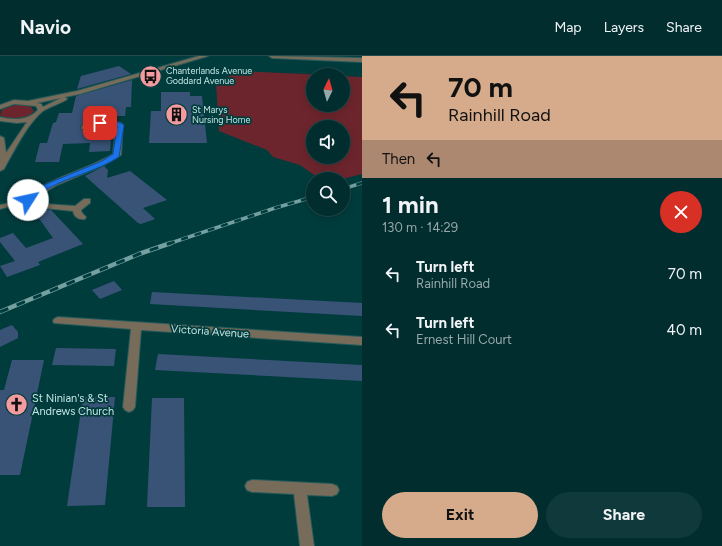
<!DOCTYPE html>
<meta charset="utf-8">
<style>
body{margin:0;font-family:Figtree,sans-serif;background:#0f393a;color:#f1f3f6;height:100vh;display:flex;flex-direction:column;font-size:15px;white-space:nowrap}
*{box-sizing:border-box;margin:0}
p{font-size:13px;color:#96a8aa}
.icon{flex:none;width:22px;height:22px;fill:none;stroke:currentColor;stroke-width:2;stroke-linecap:round;stroke-linejoin:round}
.map{position:relative;flex:1;overflow:hidden}
.details{display:flex;flex-direction:column;background:#012d2e;width:360px}
.details>*{flex:none}
.hud{background:#d6ab8b;color:#111;overflow:hidden}
.needle{width:26px;rotate:5deg}
.tools{position:absolute;left:306px;top:12px;display:grid;gap:8px}
.tools a{display:grid;place-items:center;width:44px;height:44px;border-radius:50%;background:#012d2e;box-shadow:0 2px 10px #0003,0 0 0 1px #23494a;font-size:20px}
.pin{position:absolute;display:grid;place-items:center;width:34px;height:34px;color:#fff;margin:-17px;border-radius:8px;box-shadow:0 2px 6px #0006}
.me{position:absolute;width:44px;margin:-22px;rotate:55deg;stroke-linejoin:round;filter:drop-shadow(0 0 3px #0008)}
.turn{display:flex;align-items:center;gap:14px;height:84px;padding:0 20px;font-size:18px}
.turn .icon{width:52px;height:52px;stroke-width:2.5}
.turn b{display:block;font-size:28px;line-height:34px}
.then{display:flex;align-items:center;height:38px;padding:0 20px;background:#0003;gap:8px;font-size:15px}
.round{display:grid;place-items:center;flex:none;width:42px;height:42px;border-radius:21px;background:#0f393a}
.head{display:flex;align-items:center;justify-content:space-between;height:68px;padding:0 20px}
h1{font-size:24px;font-weight:700;line-height:30px}
.cta{display:flex;gap:8px;margin-top:auto;padding:8px 20px}
.cta a{flex:1;height:46px;border-radius:24px;background:#d6ab8b;color:#111;font-size:16px;font-weight:700;line-height:46px;text-align:center}
.cta a+a{background:#0f393a;color:#f1f3f6}
ul{padding:0;list-style:none}
li{display:flex;align-items:center;gap:12px;height:56px;padding:0 20px}
li div{flex:1}
li b{display:block;font-size:15px}
li em{font-style:normal}
header{display:flex;align-items:center;gap:24px;box-sizing:border-box;height:56px;padding:0 20px;background:#012d2e;border-bottom:1px solid #23494a}
header strong{font-size:19px}
nav{display:flex;gap:22px;margin-inline-start:auto;font-size:14px}
main{display:flex;flex:1;min-height:0}
.map>svg:first-child{display:block}
</style>
<header>
<strong>Navio</strong>
<nav><a>Map</a><a>Layers</a><a>Share</a></nav>
</header>
<main>
<div class="map">
<svg width="362" height="490" viewBox="0 0 362 490">
<rect width="100%" height="100%" fill="#013c3d"/>
<g fill="#6d252d" fill-rule="evenodd">
<path d="M239,15L327,19H313V49H343V20L362,21V118L343,123H320L300,109L273,101L267,94L219,75L216,27ZM313,71H343V101H313Z"/>
<path d="M18,48L30,50L34,55C28,64 9,65 0,59L2,53Z"/>
</g>
<g fill="#395377">
<polygon points="119,10 131,18 77,33 81,20"/>
<polygon points="132,24 131,51 126,51 125,60 113,60 113,65 85,64 80,71 82,74 87,74 90,71 112,71 110,95 89,96 90,87 63,88 59,106 35,106 40,87 47,87 53,67 56,66 59,57 72,57 76,40"/>
<polygon points="161,36 190,36 190,40 202,40 207,87 149,87 151,55 161,55"/>
<polygon points="104,110 108,114 107,122 130,115 167,144 143,152 155,163 141,168 138,167 85,120"/>
<polygon points="40,152 51,154 83,188 38,206 40,209 7,221 0,210 15,205 0,186 0,182 13,177 26,192 53,182 33,154"/>
<polygon points="114,225 122,234 100,243 92,234"/>
<polygon points="152,236 362,247 362,260 150,248"/>
<polygon points="12,269 18,276 18,282 0,291 0,274"/>
<polygon points="56,292 116,293 114,310 52,309"/>
<polygon points="158,298 362,309 362,325 155,314"/>
<polygon points="12,304 44,304 20,419 0,419 0,334 4,334"/>
<polygon points="83,341 115,341 105,449 67,450"/>
<polygon points="152,342 184,342 185,451 147,451"/>
</g>
<g fill="none" stroke-linecap="round" stroke-linejoin="round">
<defs>
<g id="minor">
<path d="M199,0H208L80,38L65,41L67,43L66,44C59,48 49,51 43,55C27,68 14,95 4,113L0,115V80L4,82L6,97L27,66L17,67L0,65V61C13,64 28,65 38,54L36,50L14,48L0,53V49L14,44L28,45L77,35ZM61,42L43,51L41,48L37,47Z"/>
<polygon points="269,0 362,2 362,6 272,2"/>
<path d="M86,65L121,67L123,69L121,99L104,109L57,129L33,143L45,148L75,150L84,143H90V147L81,154L82,157L86,161L85,163C79,164 74,161 73,155L44,152L26,146L0,153V149C20,146 33,134 51,126C71,116 93,110 113,98L116,70L89,69L86,73H82L81,72L84,66Z"/>
<polygon points="58,261 362,281 362,289 141,274 135,351 133,354 129,356 125,354 123,351 131,273 54,267 53,265 54,263"/>
<polygon points="252,424 332,428 337,430 339,434 337,438 332,440 307,439 314,490 300,490 294,438 252,436 247,434 245,430 247,426"/>
</g>
</defs>
<use href="#minor" stroke="#245a5b" stroke-width="2"/>
<use href="#minor" fill="#776b59" fill-rule="evenodd"/>
<defs>
<g id="rail-far1">
<polyline points="343,133 362,127"/>
<polyline points="168,188 275,152 313,141"/>
</g>
<polyline id="rail" points="0,256 139,198 171,187"/>
</defs>
<use href="#rail-far1" stroke="#74a0a0" stroke-width="3.5"/>
<use href="#rail" stroke="#74a0a0" stroke-width="4.5"/>
<use href="#rail-far1" stroke="#013c3d" stroke-width="2.5" stroke-dasharray="7" stroke-linecap="butt"/>
<use href="#rail" stroke="#013c3d" stroke-width="3" stroke-dasharray="9" stroke-linecap="butt"/>
</g>
<path fill="#1a73e8" stroke="#114b97" d="M98,65L119,66L124,69L119,101C97,115 71,120 49,132C41,136 33,147 25,145V142L44,129L102,105L113,98L117,70L100,69L98,68Z"/>
<defs>
<symbol id="bus-disc" viewBox="-11 -11 22 22"><circle r="9.5" fill="#f49b9f" stroke="#013c3d"/><path d="M-5-6H5V4H4V6H2V4H-2V6H-4V4H-5ZM-3.5-4V0h7V-4ZM-3.5 1.2v1.5H-2V1.2ZM2 1.2v1.5H3.5V1.2Z" fill="#111"/></symbol>
<symbol id="building-disc" viewBox="-11 -11 22 22"><circle r="9.5" fill="#f49b9f" stroke="#013c3d"/><path d="M-4-6H4V6H1V3H-1V6H-4ZM-2.5-4.3h1.7v1.8h-1.7ZM.8-4.3h1.7v1.8H.8ZM-2.5-1h1.7V.8h-1.7ZM.8-1h1.7V.8H.8Z" fill="#111"/></symbol>
<symbol id="church-disc" viewBox="-11 -11 22 22"><circle r="9.5" fill="#f49b9f" stroke="#013c3d"/><path d="M-1.2-6h2.4v3.5h3.3v2.4h-3.3V6h-2.4V-.1h-3.3v-2.4h3.3Z" fill="#111"/></symbol>
</defs>
<g fill-rule="evenodd">
<use href="#bus-disc" x="138" y="8" width="25" height="25"/>
<use href="#building-disc" x="164" y="46" width="25" height="25"/>
<use href="#church-disc" x="4" y="336" width="25" height="25"/>
</g>
<g text-anchor="middle" stroke-width="3.5" stroke-linejoin="round" paint-order="stroke">
<g font-size="9" fill="#c4e5e5" stroke="#013c3d" text-anchor="start">
<text x="166" y="18">Chanterlands Avenue<tspan x="166" dy="10">Goddard Avenue</tspan></text>
<text x="192" y="57">St Marys<tspan x="192" dy="10">Nursing Home</tspan></text>
</g>
<g font-size="11" fill="#c4e5e5" stroke="#013c3d">
<text transform="translate(210 275) rotate(4)" y="4">Victoria Avenue</text>
</g>
<g font-size="11" fill="#c4e5e5" stroke="#013c3d" text-anchor="start">
<text x="32" y="346">St Ninian's &amp; St<tspan x="32" dy="13">Andrews Church</tspan></text>
</g>
</g>
</svg>
<div class="tools">
<a><svg class="needle" viewBox="-14 -14 28 28"><path d="M0-13l5 13h-10z" fill="#e53935"/><path d="M0 13l5-13h-10z" fill="#96a8aa"/></svg></a>
<a><svg class="icon" aria-label="sound" viewBox="0 0 24 24"><path d="M4 9h4l5-4v14l-5-4H4zM17 9q2 3 0 6"/></svg></a>
<a><svg class="icon" aria-label="search" viewBox="0 0 24 24"><circle cx="10" cy="10" r="6"/><path d="M15 15l6 6"/></svg></a>
</div>
<div class="pin" style="left:100px;top:67px;background:#d93025"><svg class="icon" aria-label="arrive" viewBox="0 0 24 24"><path d="M6 21V4h12l-3 4 3 4H6"/></svg></div>
<svg class="me" style="left:28px;top:144px" viewBox="-20 -20 40 40"><circle r="19" fill="#fff"/><path d="M0-13L10 11 0 6-10 11z" fill="#1a73e8"/></svg>
</div>
<section class="details">
<div class="hud">
<div class="turn"><svg class="icon" aria-label="left" viewBox="0 0 24 24"><path d="M17 20v-9H6M10 6l-5 5 5 5"/></svg><div><b>70 m</b>Rainhill Road</div></div>
<div class="then">Then<svg class="icon" aria-label="left" viewBox="0 0 24 24"><path d="M17 20v-9H6M10 6l-5 5 5 5"/></svg></div>
</div>
<div class="head"><div><h1>1 min</h1><p>130 m · 14:29</p></div><a class="round" style="background:#d93025;color:#fff"><svg class="icon" aria-label="close" viewBox="0 0 24 24"><path d="M6 6l12 12M18 6L6 18"/></svg></a></div>
<ul>
<li><svg class="icon" aria-label="left" viewBox="0 0 24 24"><path d="M17 20v-9H6M10 6l-5 5 5 5"/></svg><div><b>Turn left</b><p>Rainhill Road</p></div><em>70 m</em></li>
<li><svg class="icon" aria-label="left" viewBox="0 0 24 24"><path d="M17 20v-9H6M10 6l-5 5 5 5"/></svg><div><b>Turn left</b><p>Ernest Hill Court</p></div><em>40 m</em></li>
</ul>
<div class="cta"><a>Exit</a><a>Share</a></div>
</section>
</main>
